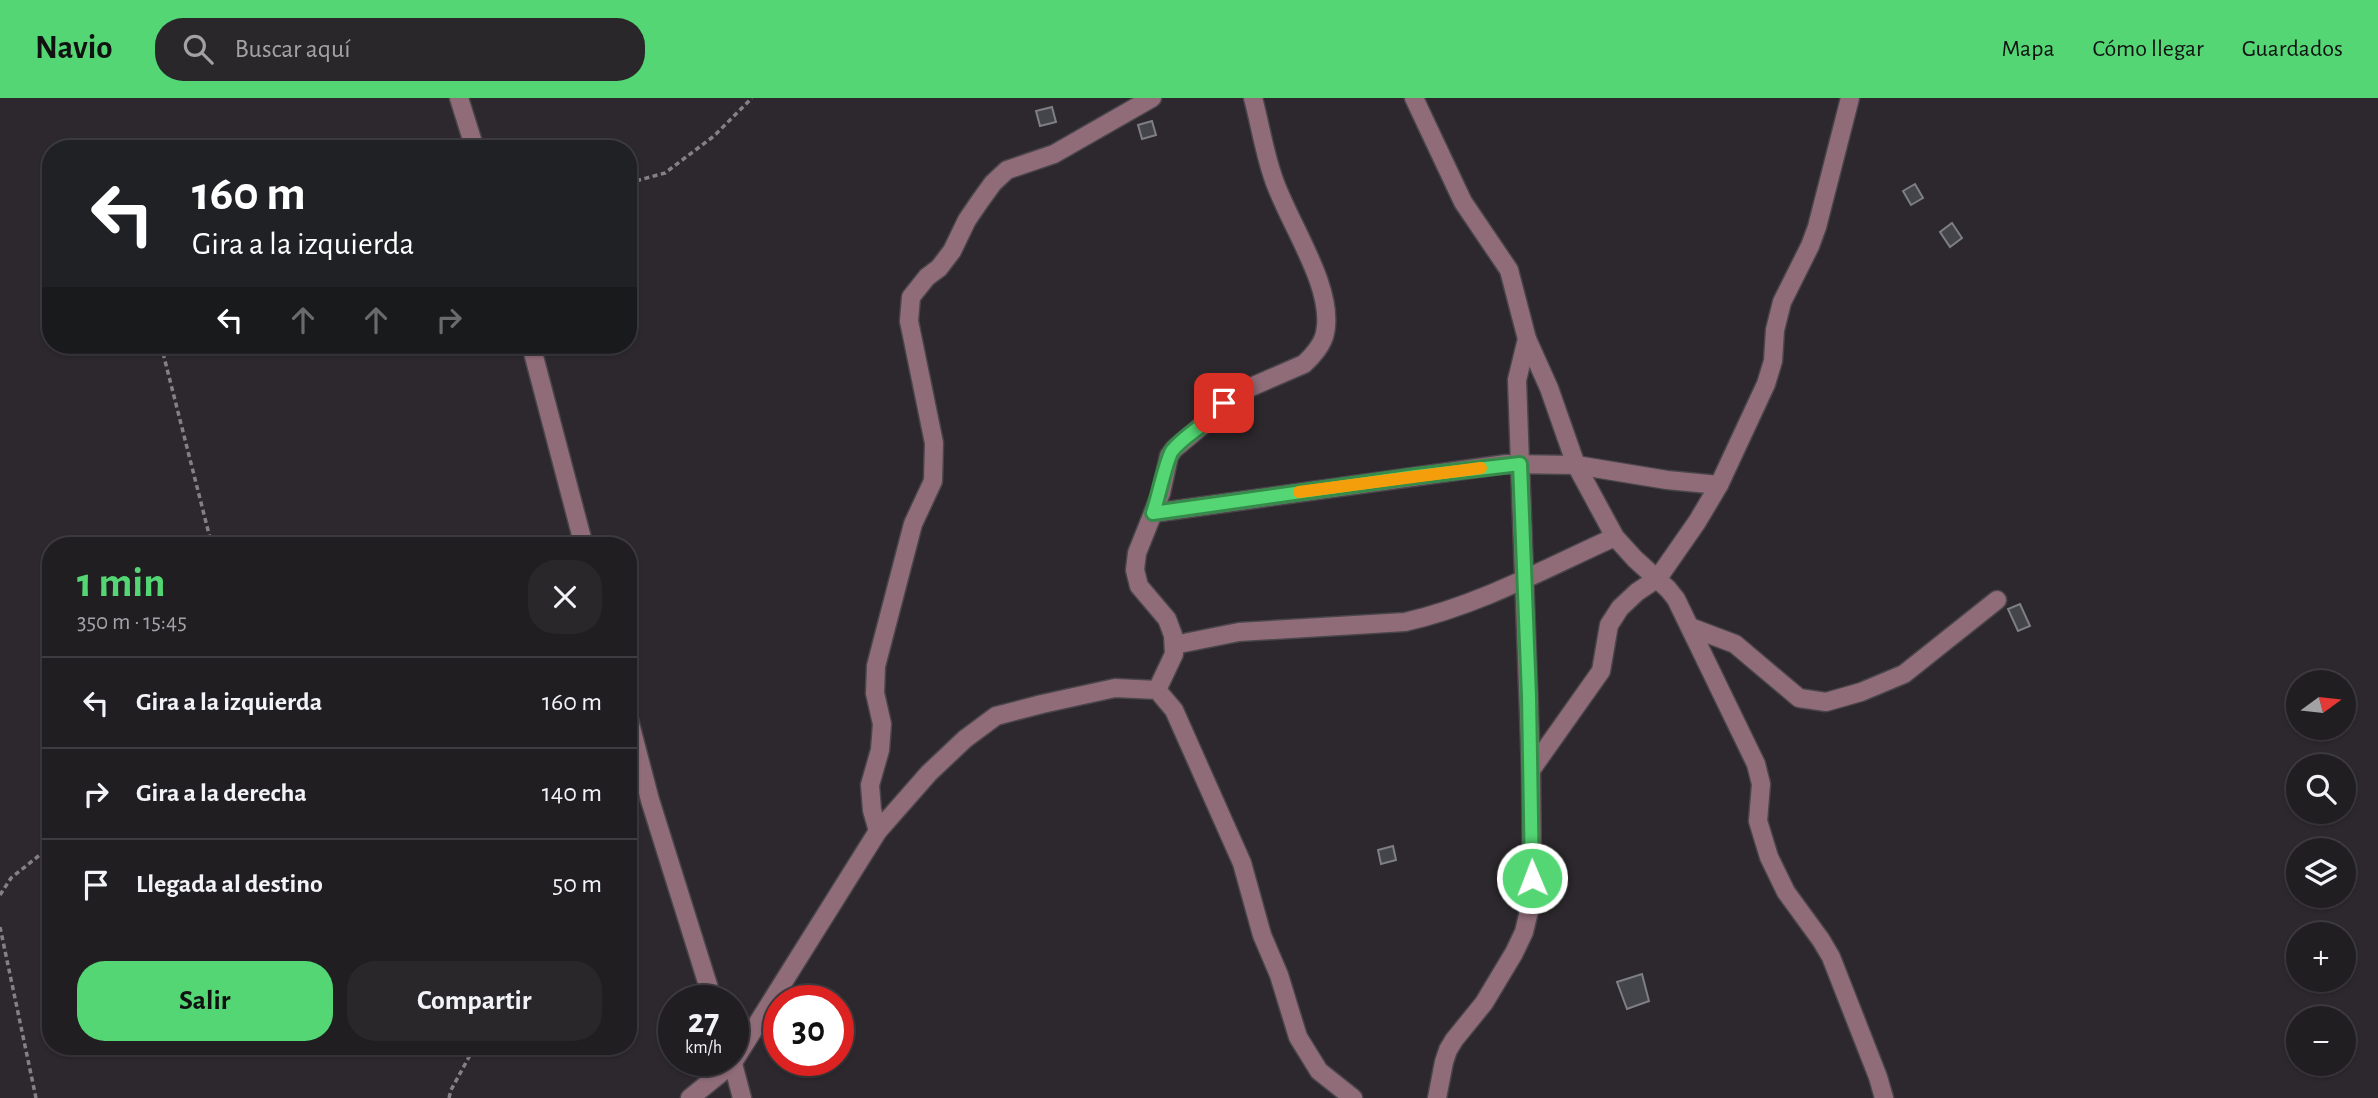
<!DOCTYPE html>
<html lang="es">
<meta charset="utf-8">
<style>
body{margin:0;font-family:"Alegreya Sans",sans-serif;background:#29272a;color:#f1f3f6;height:100vh;display:flex;flex-direction:column;font-size:26px;white-space:nowrap}
*{box-sizing:border-box;margin:0}
p{font-size:23px;color:#a2a2a5}
.icon{flex:none;width:38px;height:38px;fill:none;stroke:currentColor;stroke-width:2;stroke-linecap:round;stroke-linejoin:round}
.map{position:relative;flex:1;overflow:hidden}
.side{position:absolute;left:42px;top:439px;width:595px;height:518px;display:flex;flex-direction:column;background:#211e22;border-radius:28px;box-shadow:0 2px 5px #0004,0 0 0 2px #3e3c40}
.side>*{flex:none}
.banner{position:absolute;left:42px;top:42px;width:595px;height:214px;border-radius:28px;box-shadow:0 2px 5px #0004,0 0 0 2px #3e3c40;background:#202124;color:#fff;overflow:hidden}
.needle{width:46px;rotate:75deg}
.controls{position:absolute;left:2286px;top:572px;display:grid;gap:14px}
.controls a{display:grid;place-items:center;width:70px;height:70px;border-radius:50%;background:#211e22;box-shadow:0 2px 5px #0004,0 0 0 2px #3e3c40;font-size:35px}
.speed{position:absolute;left:658px;top:887px;display:flex;gap:14px;font-size:35px;font-weight:700;text-align:center}
.speed>*{display:grid;place-content:center;width:91px;height:91px;border-radius:50%;background:#211e22;box-shadow:0 2px 5px #0004,0 0 0 2px #3e3c40;line-height:1}
.speed small{font-size:18px;font-weight:400}
.speed .limit{border:10px solid #d22;background:#fff;color:#111}
.pin{position:absolute;display:grid;place-items:center;width:60px;height:60px;color:#fff;margin:-30px;border-radius:14px;box-shadow:0 4px 10px #0006}
.me{position:absolute;width:77px;margin:-38px;rotate:359deg;stroke-linejoin:round;filter:drop-shadow(0 0 5px #0008)}
.turn{display:flex;align-items:center;gap:24px;height:147px;padding:0 35px;font-size:32px}
.turn .icon{width:91px;height:91px;stroke-width:2.5}
.turn b{display:block;font-size:49px;line-height:60px}
.lanes{display:flex;align-items:center;height:66px;padding:0 35px;background:#0003;justify-content:center;gap:35px;direction:ltr}
.lanes .off{opacity:.35}
.round{display:grid;place-items:center;flex:none;width:74px;height:74px;border-radius:28px;background:#29272a}
.headline{display:flex;align-items:center;justify-content:space-between;height:119px;padding:0 35px}
h1{font-size:42px;font-weight:600;line-height:52px;color:#53d673}
.button{display:flex;gap:14px;margin-top:auto;padding:14px 35px}
.button a{flex:1;height:80px;border-radius:28px;background:#53d673;color:#111;font-size:28px;font-weight:600;line-height:80px;text-align:center}
.button a+a{background:#29272a;color:#f1f3f6}
ul{padding:0;list-style:none}
li{display:flex;align-items:center;gap:21px;height:91px;padding:0 35px;border-top:2px solid #3e3c40}
li div{flex:1}
li b{display:block;font-size:26px}
li em{font-style:normal}
header{display:flex;align-items:center;gap:42px;box-sizing:border-box;height:98px;padding:0 35px;background:#53d673;color:#111}
header strong{font-size:33px}
nav{display:flex;gap:38px;margin-inline-start:auto;font-size:24px}
.search{width:490px;height:63px;background:#29272a;display:flex;align-items:center;gap:18px;box-sizing:border-box;padding:0 24px;border-radius:28px;color:#a2a2a5;font-size:26px}
.map>svg:first-child{display:block}
</style>
<header>
<strong>Navio</strong>
<div class="search"><svg class="icon" aria-label="search" viewBox="0 0 24 24"><circle cx="10" cy="10" r="6"/><path d="M15 15l6 6"/></svg>Buscar aquí</div>
<nav><a>Mapa</a><a>Cómo llegar</a><a>Guardados</a></nav>
</header>
<div class="map">
<svg width="2378" height="1000" viewBox="0 0 2378 1000">
<rect width="100%" height="100%" fill="#2c282d"/>
<g fill="#44444b" stroke="#7e7e85" stroke-width="2">
<polygon points="1052,9 1056,24 1040,28 1036,13"/>
<polygon points="1152,23 1156,37 1142,41 1138,27"/>
<polygon points="1915,86 1923,100 1911,107 1903,93"/>
<polygon points="1952,125 1962,140 1950,149 1940,134"/>
<polygon points="2020,506 2030,528 2018,533 2008,511"/>
<polygon points="1393,748 1396,762 1381,766 1378,752"/>
<polygon points="1642,876 1649,903 1627,911 1617,884"/>
</g>
<g fill="none" stroke-linecap="round" stroke-linejoin="round">
<defs>
<g id="minor">
<polyline points="459,0 475,51"/>
<polyline points="1414,0 1463,104 1509,172 1527,241 1549,290 1576,367 1615,439 1635,461 1668,491 1676,501 1756,666 1761,686 1758,723 1769,759 1786,794 1821,842 1831,859 1878,979 1884,1000"/>
<polyline points="531,247 584,448"/>
<polyline points="1153,415 1506,366 1576,367 1667,382 1719,387"/>
<polyline points="1690,529 1735,546 1799,600 1826,604 1861,594 1904,576 1997,502"/>
<path d="M1174,547L1239,534L1405,524C1480,507 1546,470 1615,439"/>
<path d="M1157,592L1174,556L1173,537L1167,521L1139,488L1135,472L1137,455L1161,395L1169,358L1174,351L1211,320L1235,296L1304,266C1312,259 1323,246 1325,235C1335,189 1287,123 1273,79C1264,53 1260,26 1253,0"/>
<polyline points="628,618 650,702 713,903"/>
<polyline points="1531,672 1601,573 1609,527 1620,510 1637,494 1658,480 1697,424 1719,387 1766,286 1773,263 1775,232 1782,204 1810,148 1817,129 1850,0"/>
<polyline points="878,733 872,712 870,687 880,652 882,626 875,595 876,568 913,426 933,383 934,345 909,223 911,199 927,179 939,170 952,153 967,122 980,103 993,85 1007,72 1054,56 1152,0"/>
<polyline points="732,962 742,1000"/>
<polyline points="690,1000 732,966 878,733 929,675 965,641 996,618 1042,606 1115,590 1157,592 1174,612 1242,765 1262,837 1279,877 1298,939 1319,973 1353,1000"/>
<polyline points="1437,1000 1444,964 1448,952 1454,942 1484,905 1514,855 1524,834 1529,813 1532,780 1531,672 1517,282 1527,241"/>
</g>
</defs>
<use href="#minor" stroke="#49454a" stroke-width="21"/>
<g stroke="#848084" stroke-width="3.5" stroke-dasharray="5 3.5" stroke-linecap="butt">
<polyline points="628,85 665,75 714,38 752,0"/>
<polyline points="161,247 212,448"/>
<polyline points="628,737 638,722"/>
<polyline points="0,797 11,780 51,748"/>
<polyline points="0,829 36,1000"/>
<polyline points="449,1000 451,992 475,948"/>
</g>
<use href="#minor" stroke="#8f6c78" stroke-width="18"/>
</g>
<g fill="none" stroke-linecap="round" stroke-linejoin="round">
<defs>
<path id="route" d="M1224,305C1210,326 1186,335 1172,353C1166,362 1158,401 1153,415L1416,378L1520,366L1529,598L1532,780"/>
</defs>
<use href="#route" stroke="#368b4b" stroke-width="18"/>
<use href="#route" stroke="#53d673" stroke-width="12"/>
<polyline stroke="#f59e0b" stroke-width="12" points="1299,394 1481,370"/>
</g>
</svg>
<div class="controls">
<a><svg class="needle" viewBox="-14 -14 28 28"><path d="M0-13l5 13h-10z" fill="#e53935"/><path d="M0 13l5-13h-10z" fill="#a2a2a5"/></svg></a>
<a><svg class="icon" aria-label="search" viewBox="0 0 24 24"><circle cx="10" cy="10" r="6"/><path d="M15 15l6 6"/></svg></a>
<a><svg class="icon" aria-label="layers" viewBox="0 0 24 24"><path d="M12 4l9 5-9 5-9-5zM3 14l9 5 9-5"/></svg></a>
<a>+</a>
<a>−</a>
</div>
<div class="speed"><div>27<small>km/h</small></div><div class="limit">30</div></div>
<div class="pin" style="left:1224px;top:305px;background:#d93025"><svg class="icon" aria-label="arrive" viewBox="0 0 24 24"><path d="M6 21V4h12l-3 4 3 4H6"/></svg></div>
<svg class="me" style="left:1532px;top:780px" viewBox="-20 -20 40 40"><circle r="17" fill="#53d673" stroke="#fff" stroke-width="3"/><path d="M0-11L8 9 0 5-8 9z" fill="#fff"/></svg>
<div class="banner">
<div class="turn"><svg class="icon" aria-label="left" viewBox="0 0 24 24"><path d="M17 20v-9H6M10 6l-5 5 5 5"/></svg><div><b>160 m</b>Gira a la izquierda</div></div>
<div class="lanes"><svg class="icon" aria-label="left" viewBox="0 0 24 24"><path d="M17 20v-9H6M10 6l-5 5 5 5"/></svg><svg class="icon off" aria-label="ahead" viewBox="0 0 24 24"><path d="M12 20V5M6 11l6-6 6 6"/></svg><svg class="icon off" aria-label="ahead" viewBox="0 0 24 24"><path d="M12 20V5M6 11l6-6 6 6"/></svg><svg class="icon off" aria-label="right" viewBox="0 0 24 24"><path d="M7 20v-9h11M14 6l5 5-5 5"/></svg></div>
</div>
<section class="side">
<div class="headline"><div><h1>1 min</h1><p>350 m · 15:45</p></div><a class="round"><svg class="icon" aria-label="close" viewBox="0 0 24 24"><path d="M6 6l12 12M18 6L6 18"/></svg></a></div>
<ul>
<li><svg class="icon" aria-label="left" viewBox="0 0 24 24"><path d="M17 20v-9H6M10 6l-5 5 5 5"/></svg><div><b>Gira a la izquierda</b></div><em>160 m</em></li>
<li><svg class="icon" aria-label="right" viewBox="0 0 24 24"><path d="M7 20v-9h11M14 6l5 5-5 5"/></svg><div><b>Gira a la derecha</b></div><em>140 m</em></li>
<li><svg class="icon" aria-label="arrive" viewBox="0 0 24 24"><path d="M6 21V4h12l-3 4 3 4H6"/></svg><div><b>Llegada al destino</b></div><em>50 m</em></li>
</ul>
<div class="button"><a>Salir</a><a>Compartir</a></div>
</section>
</div>
